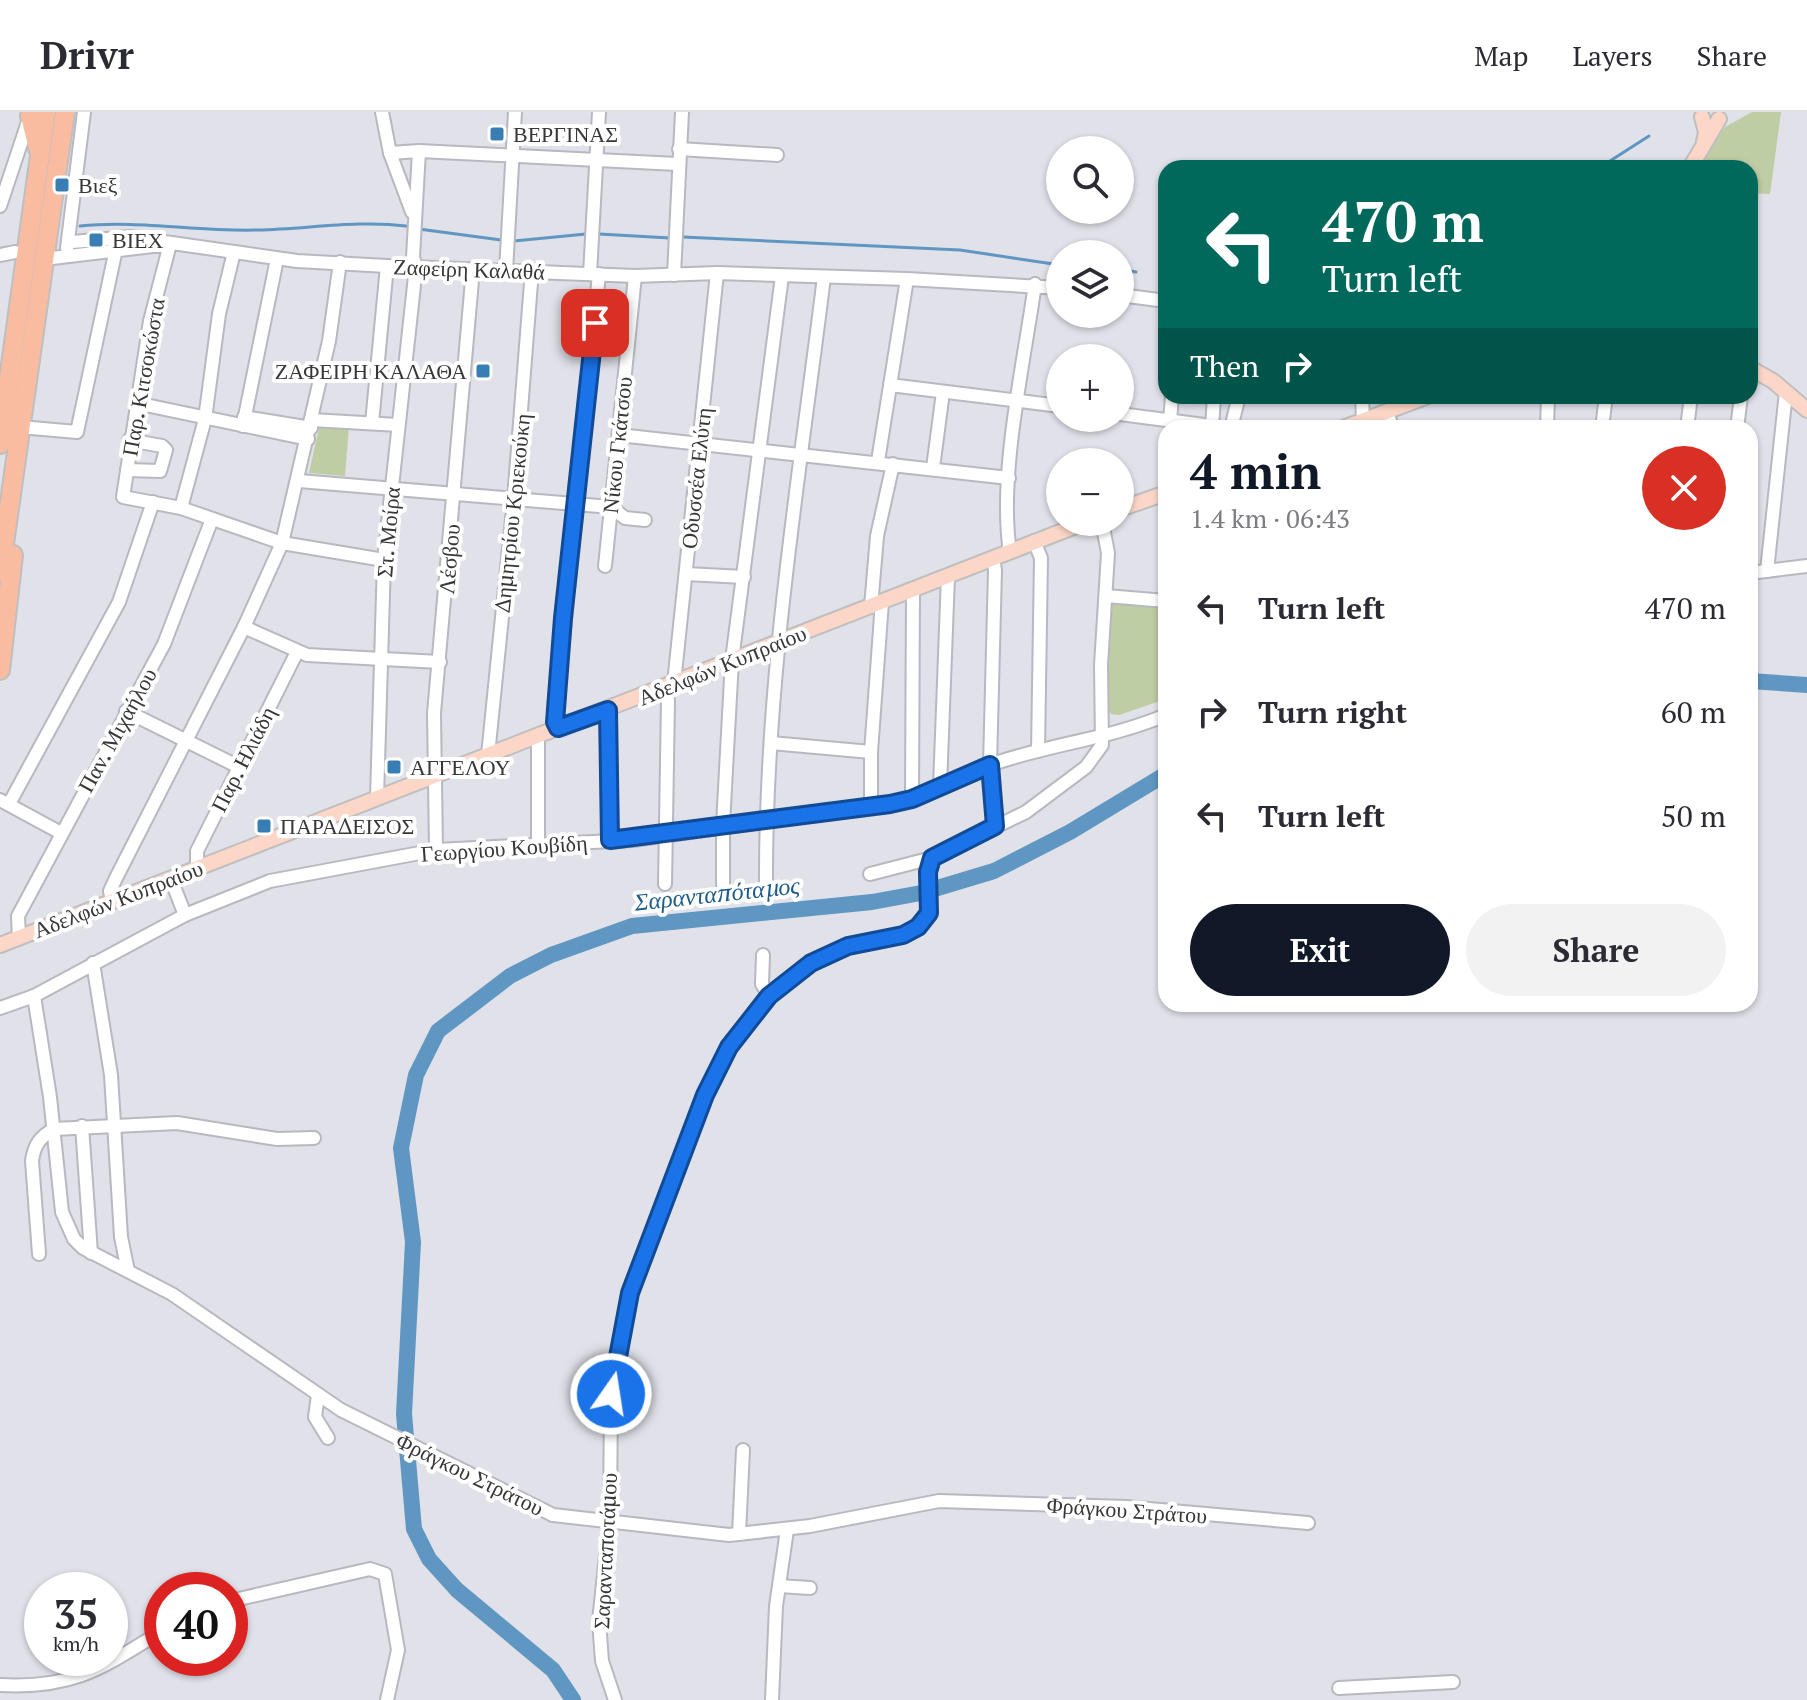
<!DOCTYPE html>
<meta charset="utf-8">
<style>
body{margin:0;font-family:"PT Serif",serif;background:#f2f2f3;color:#2b2b33;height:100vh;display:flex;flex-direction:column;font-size:30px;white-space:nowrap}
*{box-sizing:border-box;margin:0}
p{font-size:26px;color:#7c7c81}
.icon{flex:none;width:44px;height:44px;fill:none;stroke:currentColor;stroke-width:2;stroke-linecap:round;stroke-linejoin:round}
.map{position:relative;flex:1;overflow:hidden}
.sheet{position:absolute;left:1158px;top:308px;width:600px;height:592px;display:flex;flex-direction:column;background:#fff;border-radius:24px;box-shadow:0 2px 6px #0004}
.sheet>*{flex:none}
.top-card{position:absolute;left:1158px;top:48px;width:600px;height:244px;border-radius:24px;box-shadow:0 2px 6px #0004;background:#00695c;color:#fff;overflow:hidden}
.tools{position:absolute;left:1046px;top:24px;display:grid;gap:16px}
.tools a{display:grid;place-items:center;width:88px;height:88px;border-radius:50%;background:#fff;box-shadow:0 2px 6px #0004;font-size:40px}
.speed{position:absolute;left:24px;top:1460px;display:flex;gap:16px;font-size:40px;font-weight:700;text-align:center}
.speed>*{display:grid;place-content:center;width:104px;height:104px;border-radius:50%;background:#fff;box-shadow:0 2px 6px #0004;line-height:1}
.speed small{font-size:20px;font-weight:400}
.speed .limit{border:12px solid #d22;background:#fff;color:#111}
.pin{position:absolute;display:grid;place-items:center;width:68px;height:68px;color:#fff;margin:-34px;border-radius:16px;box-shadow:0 4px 12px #0006}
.me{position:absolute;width:88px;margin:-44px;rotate:13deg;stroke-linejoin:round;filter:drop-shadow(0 0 6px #0008)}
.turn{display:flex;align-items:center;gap:28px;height:168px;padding:0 32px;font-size:36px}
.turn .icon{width:104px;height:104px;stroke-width:2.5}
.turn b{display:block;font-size:56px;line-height:68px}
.then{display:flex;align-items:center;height:76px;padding:0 32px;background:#0003;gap:16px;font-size:30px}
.round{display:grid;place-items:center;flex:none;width:84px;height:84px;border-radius:42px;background:#f2f2f3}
.head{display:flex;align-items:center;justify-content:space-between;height:136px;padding:0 32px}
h1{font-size:48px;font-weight:600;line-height:60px;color:#111827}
.cta{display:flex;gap:16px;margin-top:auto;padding:16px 32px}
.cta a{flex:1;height:92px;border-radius:48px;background:#111827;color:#fff;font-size:32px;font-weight:600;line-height:92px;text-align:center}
.cta a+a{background:#f2f2f3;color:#2b2b33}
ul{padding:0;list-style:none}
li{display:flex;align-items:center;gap:24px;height:104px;padding:0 32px}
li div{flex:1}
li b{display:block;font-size:30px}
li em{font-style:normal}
header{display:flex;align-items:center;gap:48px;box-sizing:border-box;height:112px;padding:0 40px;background:#fff;border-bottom:2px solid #e1e1e2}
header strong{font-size:38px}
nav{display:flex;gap:44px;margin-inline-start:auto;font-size:28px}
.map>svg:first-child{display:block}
</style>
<header>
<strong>Drivr</strong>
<nav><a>Map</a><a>Layers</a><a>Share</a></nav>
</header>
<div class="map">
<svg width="1807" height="1588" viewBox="0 0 1807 1588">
<rect width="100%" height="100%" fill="#e0e1e9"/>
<g fill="#bfcda4">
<polygon points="1752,0 1781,0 1770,82 1750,81 1750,56 1698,56 1725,15"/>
<polygon points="320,311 349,314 345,364 309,361"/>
<polygon points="1117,489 1166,493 1166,587 1119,603 1111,602 1105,592 1109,496"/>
</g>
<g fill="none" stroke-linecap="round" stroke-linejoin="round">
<g stroke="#5f97c2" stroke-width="3">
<polyline points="1599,56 1649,24"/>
<path d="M80,114C140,108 199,120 258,118C308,117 357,108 406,114"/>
<polyline points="419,117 501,128"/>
<polyline points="599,122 670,126"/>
<polyline points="683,125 960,138 1060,153"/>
<polyline points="514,129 586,122"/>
<polyline points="1120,157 1136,160"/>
</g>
<g stroke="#5f97c2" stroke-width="16">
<polyline points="1750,569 1807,573"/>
<polyline points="573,1588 553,1558 457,1478 429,1447 414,1417 404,1302 413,1130 401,1036 416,963 438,919 510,864 551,843 632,814 872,790 921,781 994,759 1070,720 1166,662"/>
</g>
<defs>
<g id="minor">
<polyline points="382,0 390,41 412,100"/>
<polyline points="679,37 777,43"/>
<polyline points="390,41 419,39 677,52"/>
<polyline points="0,94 29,7"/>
<polyline points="72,130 130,125 297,149 387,154 635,164 717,161 907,167 1060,176"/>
<polyline points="67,136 84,0"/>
<polyline points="0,143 15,140"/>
<polyline points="44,147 170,132 150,209 123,385 181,396 282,431 384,448"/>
<polyline points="506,159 515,0"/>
<polyline points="590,162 599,0"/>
<polyline points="674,163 682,0"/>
<polyline points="1120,183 1166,189"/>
<polyline points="890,273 1060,294"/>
<polyline points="1362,284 1363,308"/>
<polyline points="136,291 308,327"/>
<polyline points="1386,299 1393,316"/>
<polyline points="1120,302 1212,314"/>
<polyline points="244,305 311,316"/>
<polyline points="312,308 398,313"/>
<polyline points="1170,309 1172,284"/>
<polyline points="372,311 387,154"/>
<polyline points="243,314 277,147"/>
<polyline points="20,315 77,320 116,137"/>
<polyline points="1212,316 1214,284"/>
<polyline points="1231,316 1239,284"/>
<polyline points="1547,316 1548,284"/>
<polyline points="1602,316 1606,284"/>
<polyline points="1687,316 1691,284"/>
<polyline points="1737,316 1741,284"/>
<polyline points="619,323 1009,366"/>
<polyline points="878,349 907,167"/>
<polyline points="933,356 943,280"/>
<polyline points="127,358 160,359 166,338 162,334 129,328"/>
<polyline points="299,369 611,395 625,406 645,408"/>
<polyline points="181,396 205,307 219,202 234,140"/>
<polyline points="1034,429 1041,446 1038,639"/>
<path d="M1010,440C998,364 1024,251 1035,172"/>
<polyline points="993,446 995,458 990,653 995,714"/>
<polyline points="605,454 635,164"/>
<polyline points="1767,459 1786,280"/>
<polyline points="1750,461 1807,454"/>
<polyline points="686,462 744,465"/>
<polyline points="1106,484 1166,489"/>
<polyline points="871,495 877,424 893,352"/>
<polyline points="244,515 307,543 440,550"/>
<polyline points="674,571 717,161"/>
<polyline points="661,577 668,588 665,772"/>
<polyline points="608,598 610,728"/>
<polyline points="126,599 239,655"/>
<polyline points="558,616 555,610 599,162"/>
<polyline points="538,624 538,731"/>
<polyline points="771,631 871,640"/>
<polyline points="488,643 514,387 532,158"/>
<polyline points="940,675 948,464"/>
<polyline points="377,686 384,448 416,155 413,145 419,39"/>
<polyline points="912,687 913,478"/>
<polyline points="0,688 61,721"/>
<polyline points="9,692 119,490 153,390"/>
<polyline points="871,695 871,640 882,490"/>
<polyline points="436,738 434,601 473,157"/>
<polyline points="197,756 197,739 297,540"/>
<polyline points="870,762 932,746"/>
<polyline points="171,767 185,803"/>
<polyline points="723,773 723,713 732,548 782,164"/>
<path d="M766,773C765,569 799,367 824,165"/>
<polyline points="112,789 110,779 115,768 244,515 282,431 329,229 340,150"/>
<polyline points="19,826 18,804 164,532 212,407"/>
<polyline points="763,843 762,872 769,884"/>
<polyline points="93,851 111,963 121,1125 128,1159"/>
<polyline points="34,884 50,985 62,1100 74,1127 83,1136 172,1182 341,1298 553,1403 729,1423 810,1414 939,1389 1126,1395 1308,1411"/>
<path d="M0,896L34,884L185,803L270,769L436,738L633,728L890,692C931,683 965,660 1005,648C1059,631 1114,625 1166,603"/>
<polyline points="82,1014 91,1141"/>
<path d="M39,1142L32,1049C34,1033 40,1025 54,1017L177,1011L277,1027L314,1026"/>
<polyline points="318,1283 315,1305 328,1326"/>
<polyline points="739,1422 743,1338"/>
<polyline points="779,1474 810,1476"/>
<polyline points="230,1489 370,1457 385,1462 398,1538 387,1588"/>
<path d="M0,1573C74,1577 102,1556 162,1519"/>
<polyline points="1339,1576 1453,1570"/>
<polyline points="615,1588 602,1549 599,1509 610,1406 611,1282 630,1181 705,983 729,935 778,875 811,851 848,834 908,821 929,801 928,760 932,746 1026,700 1086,655 1102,633 1101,553 1108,441 1102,410"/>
<polyline points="772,1588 776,1494 787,1418"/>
</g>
<g id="major">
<polyline points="1702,5 1706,20 1704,30"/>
<polyline points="1690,56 1719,7"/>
<polyline points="1750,256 1773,269 1807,298"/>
<polyline points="1343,316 1428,284"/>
<polyline points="1120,397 1166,381"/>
<polyline points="0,833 1086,410"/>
</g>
<g id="highway">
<polyline points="30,4 38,36"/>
<polyline points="0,332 46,0"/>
<polyline points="0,460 65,0"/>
<polyline points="0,558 13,443"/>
</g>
</defs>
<use href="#minor" stroke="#b7b8c0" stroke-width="16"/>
<use href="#major" stroke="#bfbfc0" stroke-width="18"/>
<use href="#highway" stroke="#bfbfc0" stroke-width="22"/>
<use href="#minor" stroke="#fff" stroke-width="12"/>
<use href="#major" stroke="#fcd7c7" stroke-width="14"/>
<use href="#highway" stroke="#fabca1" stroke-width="18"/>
</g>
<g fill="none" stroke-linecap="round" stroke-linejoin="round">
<defs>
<polyline id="route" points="595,211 563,506 555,610 558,616 608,598 610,728 890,692 912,687 990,653 995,714 932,746 928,760 929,801 918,815 903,823 848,834 811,851 769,884 729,935 705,983 630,1181 611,1282"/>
</defs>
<use href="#route" stroke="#114b97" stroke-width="20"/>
<use href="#route" stroke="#1a73e8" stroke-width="14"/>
</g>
<g fill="#387db3" stroke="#fff" stroke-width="3">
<rect x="489" y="14" width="16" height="16" rx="4"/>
<rect x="54" y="65" width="16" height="16" rx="4"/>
<rect x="88" y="120" width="16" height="16" rx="4"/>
<rect x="475" y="251" width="16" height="16" rx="4"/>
<rect x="386" y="647" width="16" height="16" rx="4"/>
<rect x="256" y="706" width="16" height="16" rx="4"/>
</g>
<g text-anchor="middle" stroke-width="8" stroke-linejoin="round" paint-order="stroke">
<g font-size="22" fill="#37373a" stroke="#fff" text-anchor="start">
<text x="513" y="30">ΒΕΡΓΙΝΑΣ</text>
<text x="78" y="81">Βιεξ</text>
<text x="112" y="136">ΒΙΕΧ</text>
<text x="467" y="267" text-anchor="end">ΖΑΦΕΙΡΗ ΚΑΛΑΘΑ</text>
<text x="410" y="663">ΑΓΓΕΛΟΥ</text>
<text x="280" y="722">ΠΑΡΑΔΕΙΣΟΣ</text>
</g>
<g font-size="22" fill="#37373a" stroke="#fff">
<text transform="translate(469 157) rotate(2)" y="8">Ζαφείρη Καλαθά</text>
<text transform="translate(143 265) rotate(-80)" y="8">Παρ. Κιτσοκώστα</text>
<text transform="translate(617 333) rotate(-84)" y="8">Νίκου Γκάτσου</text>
<text transform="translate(696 366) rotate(-84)" y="8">Οδυσσέα Ελύτη</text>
<text transform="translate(512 401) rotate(-84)" y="8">Δημητρίου Κριεκούκη</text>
<text transform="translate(388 420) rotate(-85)" y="8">Στ. Μοίρα</text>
<text transform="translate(449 447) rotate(-85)" y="8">Λέσβου</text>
<text transform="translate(722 553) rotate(-22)" y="8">Αδελφών Κυπραίου</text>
<text transform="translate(117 618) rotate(-61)" y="8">Παν. Μιχαήλου</text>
<text transform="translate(243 647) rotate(-63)" y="8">Παρ. Ηλιάδη</text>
<text transform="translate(504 736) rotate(-4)" y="8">Γεωργίου Κουβίδη</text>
<text transform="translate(118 787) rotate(-21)" y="8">Αδελφών Κυπραίου</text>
<text transform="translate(470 1362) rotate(26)" y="8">Φράγκου Στράτου</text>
<text transform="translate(1127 1398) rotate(4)" y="8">Φράγκου Στράτου</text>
<text transform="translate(605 1439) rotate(-87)" y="8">Σαρανταποτάμου</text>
</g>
<g font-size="24" font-style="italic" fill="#1d5c87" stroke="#fff">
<text transform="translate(717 782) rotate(-6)" y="8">Σαρανταπόταμος</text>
</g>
</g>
</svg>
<div class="tools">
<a><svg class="icon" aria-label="search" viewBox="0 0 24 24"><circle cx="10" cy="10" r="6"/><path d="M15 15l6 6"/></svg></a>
<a><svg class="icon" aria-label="layers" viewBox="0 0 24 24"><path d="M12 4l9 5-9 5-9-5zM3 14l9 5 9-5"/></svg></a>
<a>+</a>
<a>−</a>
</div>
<div class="speed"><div>35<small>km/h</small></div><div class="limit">40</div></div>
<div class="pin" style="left:595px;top:211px;background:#d93025"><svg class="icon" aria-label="arrive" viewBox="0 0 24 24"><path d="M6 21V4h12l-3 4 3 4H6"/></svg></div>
<svg class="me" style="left:611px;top:1282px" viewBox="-20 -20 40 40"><circle r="17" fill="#1a73e8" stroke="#fff" stroke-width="3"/><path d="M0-11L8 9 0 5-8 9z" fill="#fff"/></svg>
<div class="top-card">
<div class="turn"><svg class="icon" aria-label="left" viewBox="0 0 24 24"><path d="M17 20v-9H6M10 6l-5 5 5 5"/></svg><div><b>470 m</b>Turn left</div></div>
<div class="then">Then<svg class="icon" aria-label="right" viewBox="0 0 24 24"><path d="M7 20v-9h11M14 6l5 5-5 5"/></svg></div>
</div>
<section class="sheet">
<div class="head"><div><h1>4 min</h1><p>1.4 km · 06:43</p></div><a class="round" style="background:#d93025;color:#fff"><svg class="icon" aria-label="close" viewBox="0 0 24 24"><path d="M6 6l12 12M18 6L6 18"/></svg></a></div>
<ul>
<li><svg class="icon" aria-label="left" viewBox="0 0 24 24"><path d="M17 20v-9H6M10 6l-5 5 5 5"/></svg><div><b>Turn left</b></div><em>470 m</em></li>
<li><svg class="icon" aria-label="right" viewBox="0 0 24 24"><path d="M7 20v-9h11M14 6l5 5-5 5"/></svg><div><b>Turn right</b></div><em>60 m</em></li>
<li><svg class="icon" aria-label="left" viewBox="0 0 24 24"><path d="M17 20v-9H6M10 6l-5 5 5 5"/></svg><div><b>Turn left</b></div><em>50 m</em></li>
</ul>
<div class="cta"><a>Exit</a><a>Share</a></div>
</section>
</div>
